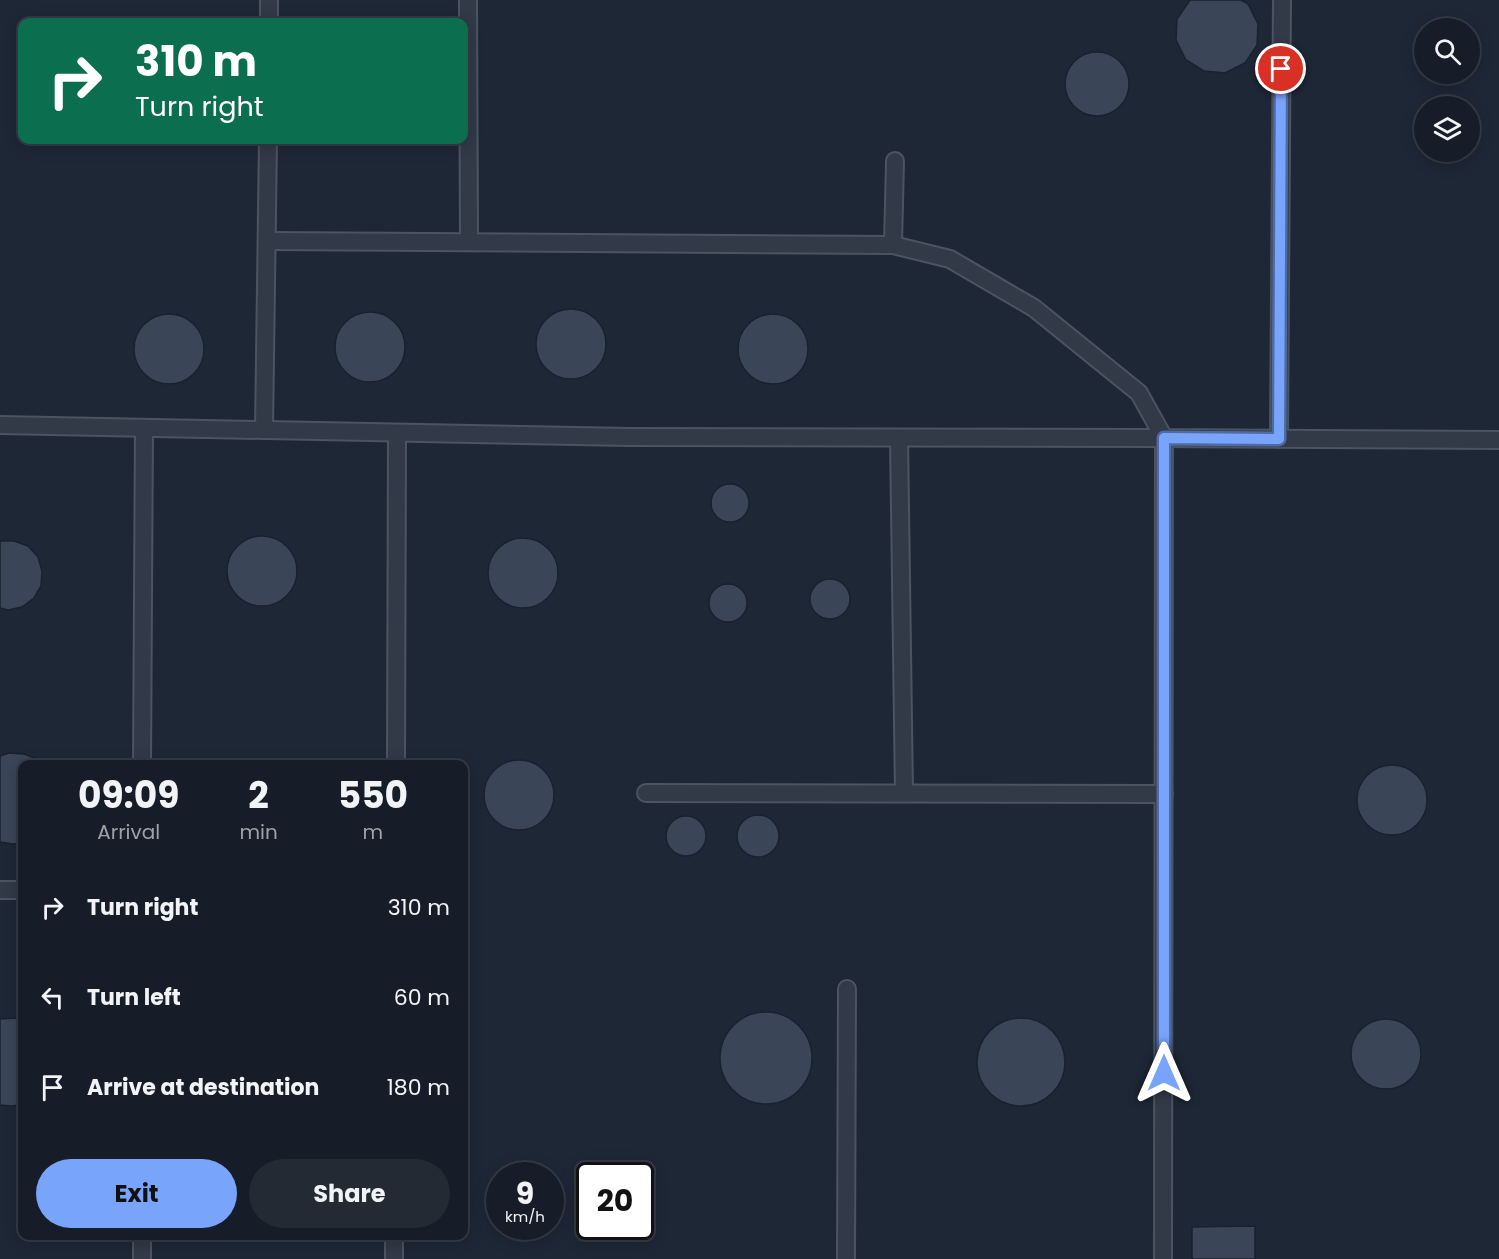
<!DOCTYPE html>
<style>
body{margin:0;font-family:Poppins,sans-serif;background:#232a34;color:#f1f3f6;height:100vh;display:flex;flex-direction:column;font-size:22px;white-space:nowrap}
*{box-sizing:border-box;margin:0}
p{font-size:20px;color:#9ea2a8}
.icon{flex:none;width:33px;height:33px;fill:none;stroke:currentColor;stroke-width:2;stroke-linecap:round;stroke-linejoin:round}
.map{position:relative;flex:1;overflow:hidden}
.drawer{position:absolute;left:18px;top:760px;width:450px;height:480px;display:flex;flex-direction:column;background:#161d28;border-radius:12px;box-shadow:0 3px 15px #0003,0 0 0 2px #353b45}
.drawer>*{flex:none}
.hud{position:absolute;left:18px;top:18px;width:450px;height:126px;border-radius:12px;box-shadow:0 3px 15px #0003,0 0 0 2px #353b45;background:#0b6e4f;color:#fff;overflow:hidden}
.tools{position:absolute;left:1414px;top:18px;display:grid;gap:12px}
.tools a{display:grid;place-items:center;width:66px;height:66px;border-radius:50%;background:#161d28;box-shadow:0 3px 15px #0003,0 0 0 2px #353b45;font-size:30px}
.speed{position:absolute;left:486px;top:1162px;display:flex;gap:12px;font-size:30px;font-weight:700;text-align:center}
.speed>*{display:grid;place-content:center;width:78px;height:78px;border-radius:50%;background:#161d28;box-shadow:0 3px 15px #0003,0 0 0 2px #353b45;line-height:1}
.speed small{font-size:15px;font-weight:400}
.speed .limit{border:3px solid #111;border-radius:9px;background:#fff;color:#111}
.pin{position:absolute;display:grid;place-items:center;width:51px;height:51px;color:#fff;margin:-26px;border:3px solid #fff;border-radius:50%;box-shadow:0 2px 6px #0007}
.me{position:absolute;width:66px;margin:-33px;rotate:0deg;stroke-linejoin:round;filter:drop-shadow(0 0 4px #0008)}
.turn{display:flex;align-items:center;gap:21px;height:126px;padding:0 18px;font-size:27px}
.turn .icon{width:78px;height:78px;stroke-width:2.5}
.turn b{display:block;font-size:42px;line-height:51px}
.eta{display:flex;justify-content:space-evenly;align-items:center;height:102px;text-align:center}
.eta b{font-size:36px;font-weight:700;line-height:42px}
.action{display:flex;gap:12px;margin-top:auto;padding:12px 18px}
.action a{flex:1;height:69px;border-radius:36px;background:#79a4fc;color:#111;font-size:24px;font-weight:700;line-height:69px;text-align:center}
.action a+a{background:#232a34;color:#f1f3f6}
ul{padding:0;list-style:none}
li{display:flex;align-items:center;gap:18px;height:90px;padding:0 18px}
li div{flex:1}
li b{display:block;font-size:22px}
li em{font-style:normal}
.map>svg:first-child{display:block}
</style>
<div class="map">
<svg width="1499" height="1259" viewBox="0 0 1499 1259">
<rect width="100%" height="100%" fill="#1e2736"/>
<g fill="#3a4557" stroke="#19212d" stroke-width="1.5">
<polygon points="1190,0 1241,0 1248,4 1258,24 1257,45 1245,63 1225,73 1204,71 1186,60 1176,40 1177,19"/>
<circle cx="1097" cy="84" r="32"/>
<circle cx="571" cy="344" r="35"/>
<circle cx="370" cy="347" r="35"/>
<circle cx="169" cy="349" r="35"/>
<circle cx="773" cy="349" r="35"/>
<circle cx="730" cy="503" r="19"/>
<circle cx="262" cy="571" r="35"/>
<circle cx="523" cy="573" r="35"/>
<polygon points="0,541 14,541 28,546 38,557 42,571 41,586 34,598 22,607 8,610 0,608"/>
<circle cx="830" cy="599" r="20"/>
<circle cx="728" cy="603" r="19"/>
<polygon points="9,753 24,754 51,764 22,765 22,843 13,844 0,842 0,756"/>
<circle cx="519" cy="795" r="35"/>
<circle cx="1392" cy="800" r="35"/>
<circle cx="758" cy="836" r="21"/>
<circle cx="686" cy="836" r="20"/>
<circle cx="766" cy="1058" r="46"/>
<polygon points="17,1018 22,1020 22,1104 13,1106 0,1105 0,1019"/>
<circle cx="1021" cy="1062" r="44"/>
<circle cx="1386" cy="1054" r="35"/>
<polygon points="1255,1226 1255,1259 1192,1259 1192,1227"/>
</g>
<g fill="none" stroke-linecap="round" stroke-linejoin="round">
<defs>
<g id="minor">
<polyline points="468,0 469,242"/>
<polyline points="269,22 269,0"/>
<polyline points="267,241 893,245 950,259 1034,308 1139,393 1164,438 1499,440"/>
<polyline points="893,245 895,161"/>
<polyline points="0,425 629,437 1164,438 1163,1259"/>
<polyline points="264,430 268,140"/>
<polyline points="899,438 904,793"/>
<polyline points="1279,439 1282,0"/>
<polyline points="142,765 144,428"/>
<polyline points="396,765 397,433"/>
<polyline points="646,793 1164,794"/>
<polyline points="0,890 22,890"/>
<polyline points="142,1236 142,1259"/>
<polyline points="394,1259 394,1236"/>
<polyline points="846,1259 847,989"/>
</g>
</defs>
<use href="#minor" stroke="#4c5462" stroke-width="20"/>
<use href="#minor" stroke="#323947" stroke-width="16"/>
</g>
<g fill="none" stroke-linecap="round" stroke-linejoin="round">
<defs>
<polyline id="route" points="1164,1073 1164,438 1279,439 1281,69"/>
</defs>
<use href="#route" stroke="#4f6ba4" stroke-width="15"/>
<use href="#route" stroke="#79a4fc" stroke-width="10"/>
</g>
</svg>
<div class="tools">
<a><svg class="icon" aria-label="search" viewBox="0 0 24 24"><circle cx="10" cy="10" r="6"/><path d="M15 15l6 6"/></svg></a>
<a><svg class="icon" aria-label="layers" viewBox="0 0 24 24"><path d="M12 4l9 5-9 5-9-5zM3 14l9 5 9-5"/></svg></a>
</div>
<div class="speed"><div>9<small>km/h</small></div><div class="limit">20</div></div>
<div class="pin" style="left:1281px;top:69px;background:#d93025"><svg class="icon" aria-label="arrive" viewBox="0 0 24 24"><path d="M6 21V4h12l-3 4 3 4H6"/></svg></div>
<svg class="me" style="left:1164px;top:1073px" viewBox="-20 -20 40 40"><path d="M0-17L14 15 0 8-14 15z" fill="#79a4fc" stroke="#fff" stroke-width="4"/></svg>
<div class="hud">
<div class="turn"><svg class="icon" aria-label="right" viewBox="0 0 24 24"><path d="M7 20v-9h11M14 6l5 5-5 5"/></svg><div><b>310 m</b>Turn right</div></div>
</div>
<section class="drawer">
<div class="eta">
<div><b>09:09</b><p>Arrival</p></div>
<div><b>2</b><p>min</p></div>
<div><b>550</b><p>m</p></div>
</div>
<ul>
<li><svg class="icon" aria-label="right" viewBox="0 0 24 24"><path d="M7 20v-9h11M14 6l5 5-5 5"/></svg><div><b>Turn right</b></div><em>310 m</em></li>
<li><svg class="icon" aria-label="left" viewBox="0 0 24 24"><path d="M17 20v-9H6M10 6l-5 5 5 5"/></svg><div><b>Turn left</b></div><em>60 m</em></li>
<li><svg class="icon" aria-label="arrive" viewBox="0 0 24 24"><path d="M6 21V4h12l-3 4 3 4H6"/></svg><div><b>Arrive at destination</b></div><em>180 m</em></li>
</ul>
<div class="action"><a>Exit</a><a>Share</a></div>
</section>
</div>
